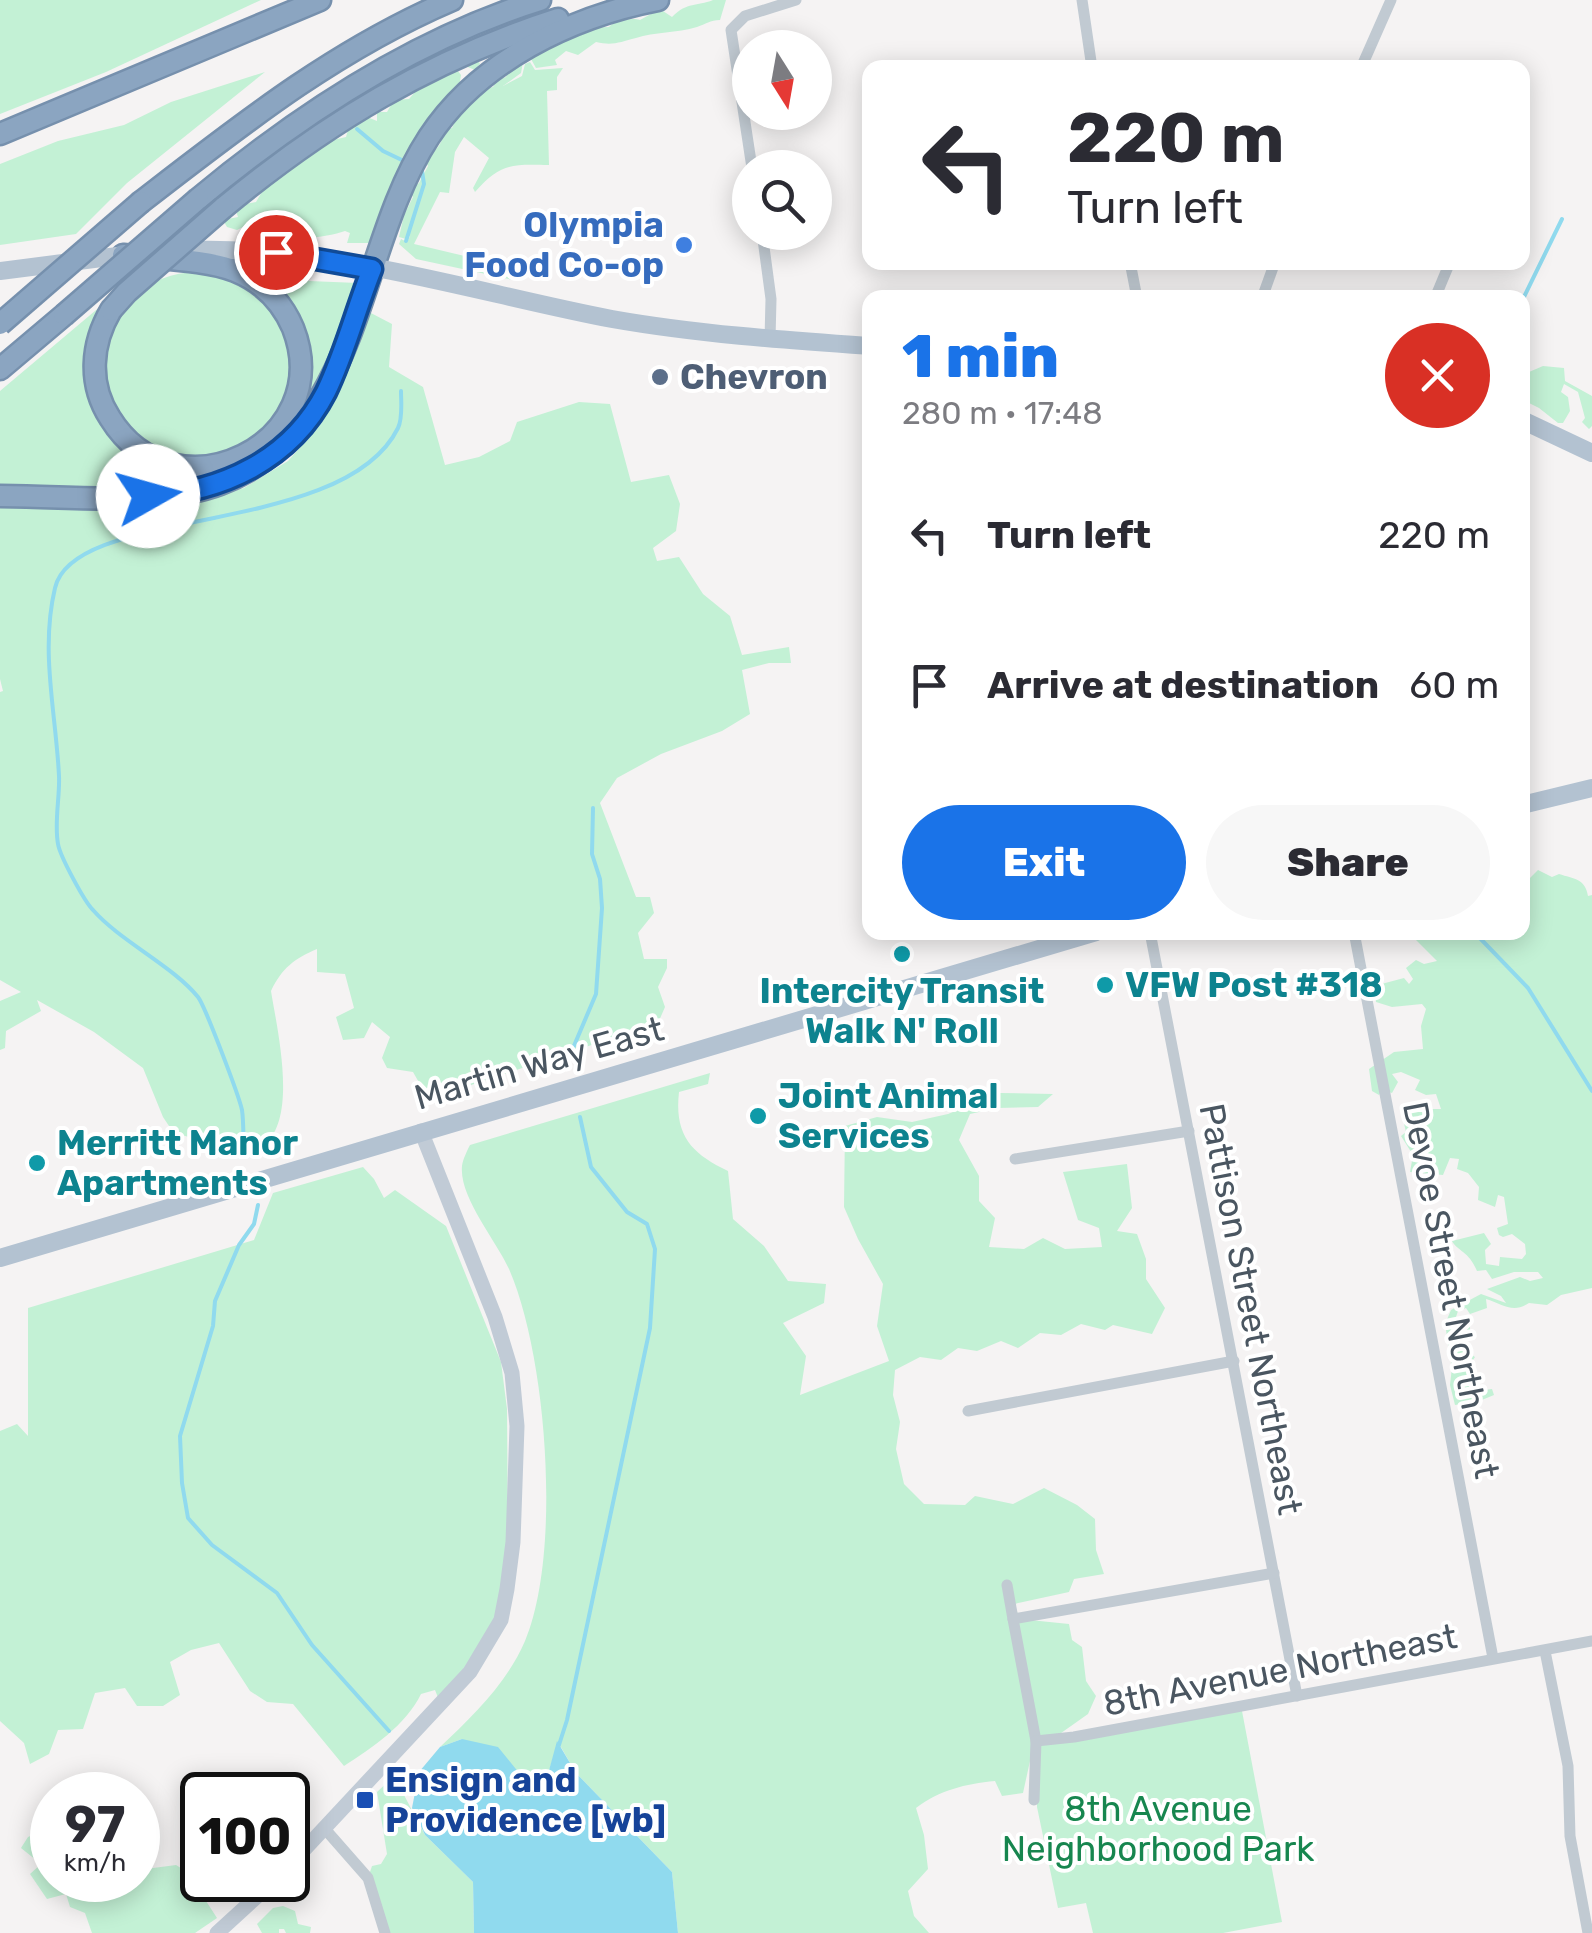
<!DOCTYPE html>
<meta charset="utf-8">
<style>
body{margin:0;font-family:Rubik,sans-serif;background:#f7f7f7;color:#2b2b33;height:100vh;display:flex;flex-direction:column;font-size:38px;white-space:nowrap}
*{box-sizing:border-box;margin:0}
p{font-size:32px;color:#7c7c81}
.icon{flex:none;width:55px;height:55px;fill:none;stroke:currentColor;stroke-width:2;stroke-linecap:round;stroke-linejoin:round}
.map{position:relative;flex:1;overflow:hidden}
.details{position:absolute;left:862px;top:290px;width:668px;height:650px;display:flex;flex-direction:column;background:#fff;border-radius:20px;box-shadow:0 5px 25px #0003}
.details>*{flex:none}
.guide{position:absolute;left:862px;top:60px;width:668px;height:210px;border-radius:20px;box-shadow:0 5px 25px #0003;background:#fff;color:#2b2b33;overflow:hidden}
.needle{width:65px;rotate:169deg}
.fabs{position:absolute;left:732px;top:30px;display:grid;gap:20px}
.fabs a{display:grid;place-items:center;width:100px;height:100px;border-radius:50%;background:#fff;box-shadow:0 5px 25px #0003;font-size:50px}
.speed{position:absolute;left:30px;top:1772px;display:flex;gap:20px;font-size:50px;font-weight:700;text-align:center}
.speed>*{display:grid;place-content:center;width:130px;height:130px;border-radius:50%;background:#fff;box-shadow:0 5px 25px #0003;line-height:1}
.speed small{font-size:25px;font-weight:400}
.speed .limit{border:5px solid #111;border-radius:15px;background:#fff;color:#111}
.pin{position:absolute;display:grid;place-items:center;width:85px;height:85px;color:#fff;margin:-42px;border:5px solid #fff;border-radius:50%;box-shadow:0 2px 10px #0007}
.me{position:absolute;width:110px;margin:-55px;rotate:83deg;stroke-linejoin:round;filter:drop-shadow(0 0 8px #0008)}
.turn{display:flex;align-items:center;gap:35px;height:210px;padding:0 40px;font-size:45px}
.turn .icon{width:130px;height:130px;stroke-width:2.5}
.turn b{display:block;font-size:70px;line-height:85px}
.round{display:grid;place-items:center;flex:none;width:105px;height:105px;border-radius:52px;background:#f7f7f7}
.summary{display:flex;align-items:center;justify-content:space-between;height:170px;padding:0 40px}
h1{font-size:60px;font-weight:800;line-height:75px;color:#1a73e8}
.action{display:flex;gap:20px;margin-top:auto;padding:20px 40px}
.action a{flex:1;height:115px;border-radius:60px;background:#1a73e8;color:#fff;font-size:40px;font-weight:800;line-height:115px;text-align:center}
.action a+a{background:#f7f7f7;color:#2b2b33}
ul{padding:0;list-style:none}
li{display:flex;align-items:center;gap:30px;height:150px;padding:0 40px}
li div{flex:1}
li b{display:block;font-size:38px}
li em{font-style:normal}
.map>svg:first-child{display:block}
</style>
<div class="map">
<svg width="1592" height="1933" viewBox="0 0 1592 1933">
<rect width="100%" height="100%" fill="#f5f3f3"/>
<g fill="#c3f1d5">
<polygon points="0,0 261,0 106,72 0,114"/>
<path d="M713,0H726L720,20C710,20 706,24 697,27C677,33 654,32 636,38C620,42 613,46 596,42L578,55L566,51L555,60L557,65L536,68L531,59L523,62L521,73L503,86L522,76L525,64L530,62L535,70L563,68L557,77V90L547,91L549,165C513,164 500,163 475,192L473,188L489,158L464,137L455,152L449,193L440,192L414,244L473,258V262L514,274L513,280L416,259L399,244L401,239L407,242L410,236L406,239L399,237L404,215L413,197L408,191L419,183L428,166L423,157C435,153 445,143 442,129L452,128L456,119L453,113L464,103L475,102L473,94L482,89L493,87L497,80L506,77L509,67L583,28L609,27C614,21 631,17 640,20L660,9L672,17C688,1 696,7 713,0Z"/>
<path d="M477,58L480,64L475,70L463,65L458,71L461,75L458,94L376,243H347L350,233L345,231C334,235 323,236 311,238L306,232L295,237L267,231L261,235H251L245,226L237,230L227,227L223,220L238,217L236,211L240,205L256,202L263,190L261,185L298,159L318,151L315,144L346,137L348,130L367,117L377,121V112H387L394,100L409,99L427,78Z"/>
<polygon points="265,72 127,183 76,234 0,245 0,164 58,141 124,125 171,102"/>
<polygon points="282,270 309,281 358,283 358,289 323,373 300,414 303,390 270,284 270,273"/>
<circle cx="197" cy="365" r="93"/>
<polygon points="127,284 94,332 110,430 216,474 212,479 170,489 0,491 0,391"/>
<path d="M369,312L392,324L389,367L423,387L445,465L479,457L510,441L517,422L579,402L610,404L631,482L669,475L680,504L676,531L653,548L657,561L679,557L703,594L730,616L742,655L789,647L791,663H769L742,670L750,714L722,731L661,754L617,778L600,803L636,897H650L654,913L638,933L644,959H667V968L658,987L665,1007L658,1023L468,1086L425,1093L413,1072L387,1068L382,1058L390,1037L372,1022L364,1038L343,1040L336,1017L354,1008L345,974L317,972V949C294,959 282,968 271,991C277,1029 298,1116 265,1144C260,1149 251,1152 244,1155L173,1132L163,1117L143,1068L94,1032L37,1000L41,1011L6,1031L5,1048L0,1050V1001L21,992L0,980V692L3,691L0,679V506H184L244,488L288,461L323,421Z"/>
<polygon points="1543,366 1564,368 1565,381 1592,396 1592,426 1589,429 1582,422 1585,418 1578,392 1564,384 1561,392 1568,397 1570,411 1563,423 1558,423 1539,408 1523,400 1523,369 1529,372"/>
<path d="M1538,870L1552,877L1559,874C1574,879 1585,878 1588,896L1592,895V1288L1561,1295L1547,1305L1529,1303C1513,1314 1502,1304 1486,1299L1487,1308L1470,1314L1466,1308L1458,1311L1456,1317L1470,1321V1340L1462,1341L1465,1350L1475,1357L1469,1366L1478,1374L1468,1377L1469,1384L1476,1391L1492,1389L1494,1395L1477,1402L1455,1405L1450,1385L1452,1367L1445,1324L1451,1310L1481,1294L1506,1303L1501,1296L1487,1289L1520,1277L1530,1281L1543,1278L1538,1272H1514L1492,1279L1486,1270L1477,1271C1469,1251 1457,1251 1452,1241L1484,1233L1491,1244L1485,1250L1486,1264L1499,1266L1500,1257L1522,1259L1526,1254L1525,1244L1512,1234L1503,1237L1499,1235L1497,1228L1508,1224L1504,1197L1498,1195L1495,1207L1478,1200L1479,1187L1468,1173L1457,1169L1459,1159L1450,1158L1443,1175L1410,1172L1413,1155L1401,1136L1406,1132L1402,1115L1417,1109H1441L1436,1094L1426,1095L1415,1090L1420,1080L1401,1072L1392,1074L1398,1082L1392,1093L1382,1090L1379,1095L1372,1091L1369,1069L1394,1052L1423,1049L1421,1026L1426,1009L1422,1004L1392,1007L1376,1002L1374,986L1404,978L1409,984L1413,979L1406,968L1416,960L1424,964L1437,961L1409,933L1522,932L1523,879L1530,878Z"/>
<path d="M710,1073L708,1084L679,1092C674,1136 692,1154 728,1171L733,1219L764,1246L788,1281L826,1284L824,1303L783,1323L806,1356L800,1395L889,1361L877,1326L883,1284L858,1239L844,1207L845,1126L877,1117L912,1122L948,1114L1000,1093L1053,1094L1038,1107L997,1108L970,1114L959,1140L979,1176V1201L995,1218L989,1247L1024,1249L1043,1238L1065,1249L1102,1247L1099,1228L1078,1220L1063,1172L1127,1164L1132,1208L1117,1231L1137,1234L1146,1259V1279L1165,1308L1152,1334L1113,1325L1105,1330L1081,1324L1061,1335L1040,1333L1018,1348L1001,1341L977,1351L958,1348L941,1360L920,1357L895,1370L893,1395L900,1422L896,1449L904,1484L924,1504L965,1505L975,1496L1013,1504L1044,1488L1077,1505L1095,1519L1096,1550L1104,1574L1074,1579L1069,1592L1014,1604L1020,1619L1069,1624L1072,1640L1082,1647L1086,1681L1096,1696L1088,1714L1054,1738L1242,1711L1282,1922L1223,1933H1093L1086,1903L1058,1908L1037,1807V1754L1030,1761L1023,1793L1002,1796L995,1781C965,1784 940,1790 916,1808L924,1835L928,1869L908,1891L914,1916L929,1933H678L672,1872L576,1773L558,1742L548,1774L528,1784L462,1739L440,1747C473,1716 507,1683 525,1641C562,1553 547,1356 509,1269C496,1240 459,1197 462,1166C463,1159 467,1151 470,1145Z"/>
<path d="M363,1167L374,1179L384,1198L395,1190L446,1226L501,1362L507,1409L508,1544L497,1616L471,1665L439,1700L435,1690L421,1694C406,1725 372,1748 344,1766L293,1704L267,1702L250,1691L219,1643L191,1650L170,1662L180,1695L163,1706H137L125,1688L95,1693L83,1729L58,1730L49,1754L30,1764L24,1743L0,1721V1431L17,1424L28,1436V1308L254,1240L273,1193Z"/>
<polygon points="394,1776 425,1835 473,1882 474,1933 385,1933 368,1878 372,1866 381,1864 387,1854 377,1792"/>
<polygon points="37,1833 52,1834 52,1880 138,1880 138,1870 176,1865 189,1873 184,1890 189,1901 206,1901 217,1918 195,1933 92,1933 85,1913 70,1907 66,1894 47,1899 30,1874 41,1864 21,1848 28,1837"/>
<polygon points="283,1906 295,1911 298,1924 311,1927 310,1933 286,1933 284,1929 279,1929 279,1933 262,1933 257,1924 273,1908"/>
</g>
<polygon fill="#90daee" points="462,1739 498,1747 528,1784 548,1774 557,1741 576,1773 672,1872 678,1933 474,1933 473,1882 425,1835 412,1808 419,1772 440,1747"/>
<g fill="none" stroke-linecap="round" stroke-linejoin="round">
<g stroke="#90daee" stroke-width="4">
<polyline points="357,129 383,151 406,162"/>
<polyline points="406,241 424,184 422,171"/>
<polyline points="1522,301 1562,219"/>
<polyline points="1474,932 1528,988 1592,1091"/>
<polyline points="565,1067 596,994 602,908 600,879 592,854 593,808"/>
<path d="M244,1155C243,1141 244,1124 242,1110C239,1096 205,1006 198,997C173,966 120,941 93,910C84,901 60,856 58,844C54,822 60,797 59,776C56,713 40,651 55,588C74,505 344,538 398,428C403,418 401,402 401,391"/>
<polyline points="258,1205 254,1224 239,1245 215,1301 213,1326 180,1436 182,1483 188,1518 212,1545 277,1593 312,1645 389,1731"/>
<polyline points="558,1748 567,1720 650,1328 655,1249 647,1224 627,1212 591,1167 580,1117"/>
</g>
<defs>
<g id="highway">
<polyline points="0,134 320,0"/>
<path d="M198,199C299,115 414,39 540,0"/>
<path d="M141,202C242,124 335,50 452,0"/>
<path d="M223,208C326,123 430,60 558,19"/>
<path d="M111,310C91,344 88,384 110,418C175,523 338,443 293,328C282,302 262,282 235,271C207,259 155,259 123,255"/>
<polyline points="0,369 64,315"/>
<path d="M0,496C65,496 160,507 220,484C364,430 355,250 429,137C479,61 571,17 658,0"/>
</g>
</defs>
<use href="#highway" stroke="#7690ad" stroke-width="25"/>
<g stroke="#c1cad2" stroke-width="11">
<polyline points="1082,0 1092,68"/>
<polyline points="1361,68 1391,0"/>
<polyline points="752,168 731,30 745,16 796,0"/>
<polyline points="762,232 771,299 770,339"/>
<polyline points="1130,262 1137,298"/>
<polyline points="1262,298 1275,262"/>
<polyline points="1435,298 1450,262"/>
<polyline points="1150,932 1297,1696"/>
<polyline points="1354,932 1493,1658"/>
<polyline points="1015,1159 1189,1131"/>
<polyline points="968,1411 1234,1361"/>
<polyline points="1007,1585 1013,1619"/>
<polyline points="1545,1651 1568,1766 1570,1836 1588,1933"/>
<polyline points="1036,1741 1013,1619 1274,1573"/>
<polyline points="1034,1800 1036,1741 1074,1737 1592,1641"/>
<polyline points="325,1829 368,1878 385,1933"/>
</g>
<g stroke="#c1cbd6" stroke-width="15">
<polyline points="288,1867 470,1672 501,1620 507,1589 513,1542 517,1426 512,1373 495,1317 421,1131"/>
<polyline points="217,1933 275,1880"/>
</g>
<g stroke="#b3c2d1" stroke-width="18">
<path d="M169,251C319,241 466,291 612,319C697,334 784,340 870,346"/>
<polyline points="0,271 133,254"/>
<polyline points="1522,420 1592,453"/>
<polyline points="1522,805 1592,788"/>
<polyline points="0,1258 1096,932"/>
</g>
<use href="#highway" stroke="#8ba5c1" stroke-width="20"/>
<defs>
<g id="highway-bridge">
<polyline points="111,310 127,292 223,208"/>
<polyline points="64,315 198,199"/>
<polyline points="0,324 141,202"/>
</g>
</defs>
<use href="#highway-bridge" stroke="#7690ad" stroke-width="25" stroke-linecap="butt"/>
<use href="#highway-bridge" stroke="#8ba5c1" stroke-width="20"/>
</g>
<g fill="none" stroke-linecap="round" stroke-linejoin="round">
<defs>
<path id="route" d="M148,496C222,492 291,460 326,392C345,353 356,309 372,269L276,252"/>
</defs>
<use href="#route" stroke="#114b97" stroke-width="25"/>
<use href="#route" stroke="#1a73e8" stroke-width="18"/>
</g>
<circle fill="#3f7fe0" stroke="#fff" stroke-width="4" cx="684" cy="245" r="10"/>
<circle fill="#5c6f8a" stroke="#fff" stroke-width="4" cx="660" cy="377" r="10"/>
<g fill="#0f9aa8" stroke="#fff" stroke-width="4">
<circle cx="902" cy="954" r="10"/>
<circle cx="1105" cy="985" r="10"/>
<circle cx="758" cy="1116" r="10"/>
<circle cx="37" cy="1163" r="10"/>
</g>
<rect fill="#1a4fb4" stroke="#fff" stroke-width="4" x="355" y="1790" width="20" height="20" rx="5"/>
<g text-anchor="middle" stroke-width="8" stroke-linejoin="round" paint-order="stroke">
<g font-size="35" font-weight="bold" fill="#366cbe" stroke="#fff" text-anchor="end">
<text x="664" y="237">Olympia<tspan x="664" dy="40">Food Co-op</tspan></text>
</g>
<g font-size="35" font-weight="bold" fill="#4e5e75" stroke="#fff" text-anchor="start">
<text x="680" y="389">Chevron</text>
</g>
<g font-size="35" font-weight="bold" fill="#0d838f" stroke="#fff" text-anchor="start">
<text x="1125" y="997">VFW Post #318</text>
<text x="902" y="1003" text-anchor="middle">Intercity Transit<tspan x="902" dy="40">Walk N' Roll</tspan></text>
<text x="778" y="1108">Joint Animal<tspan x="778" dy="40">Services</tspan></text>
<text x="57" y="1155">Merritt Manor<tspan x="57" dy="40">Apartments</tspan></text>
</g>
<g font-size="35" fill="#4a5661" stroke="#fff">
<text transform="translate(539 1063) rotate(-16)" y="12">Martin Way East</text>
<text transform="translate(1451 1290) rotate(79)" y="12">Devoe Street Northeast</text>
<text transform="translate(1251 1309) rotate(79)" y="12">Pattison Street Northeast</text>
<text transform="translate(1280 1670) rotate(-11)" y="12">8th Avenue Northeast</text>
</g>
<g font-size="35" font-weight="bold" fill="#164399" stroke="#fff" text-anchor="start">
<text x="385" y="1792">Ensign and<tspan x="385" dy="40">Providence [wb]</tspan></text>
</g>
<g font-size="35" fill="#17864f" stroke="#fff">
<text x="1158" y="1821">8th Avenue<tspan x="1158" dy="40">Neighborhood Park</tspan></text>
</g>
</g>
</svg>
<div class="fabs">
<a><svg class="needle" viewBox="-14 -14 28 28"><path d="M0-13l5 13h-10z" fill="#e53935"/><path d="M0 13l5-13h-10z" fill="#7c7c81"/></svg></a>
<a><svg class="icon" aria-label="search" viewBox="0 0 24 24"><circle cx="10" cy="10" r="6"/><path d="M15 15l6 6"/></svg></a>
</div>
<div class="speed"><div>97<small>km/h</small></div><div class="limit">100</div></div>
<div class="pin" style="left:276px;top:252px;background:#d93025"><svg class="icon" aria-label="arrive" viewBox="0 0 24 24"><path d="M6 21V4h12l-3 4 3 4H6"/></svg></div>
<svg class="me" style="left:148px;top:496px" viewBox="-20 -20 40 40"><circle r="19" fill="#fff"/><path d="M0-13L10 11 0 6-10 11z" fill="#1a73e8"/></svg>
<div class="guide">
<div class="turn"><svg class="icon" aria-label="left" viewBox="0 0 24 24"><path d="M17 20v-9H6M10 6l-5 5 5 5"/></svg><div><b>220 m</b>Turn left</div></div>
</div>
<section class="details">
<div class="summary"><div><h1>1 min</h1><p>280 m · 17:48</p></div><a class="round" style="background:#d93025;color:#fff"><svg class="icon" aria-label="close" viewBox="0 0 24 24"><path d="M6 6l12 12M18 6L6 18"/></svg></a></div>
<ul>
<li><svg class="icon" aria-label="left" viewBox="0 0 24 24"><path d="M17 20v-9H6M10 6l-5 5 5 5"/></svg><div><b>Turn left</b></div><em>220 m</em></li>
<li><svg class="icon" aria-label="arrive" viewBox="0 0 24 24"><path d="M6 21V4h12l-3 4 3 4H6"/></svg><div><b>Arrive at destination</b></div><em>60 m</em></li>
</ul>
<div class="action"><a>Exit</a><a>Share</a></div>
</section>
</div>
